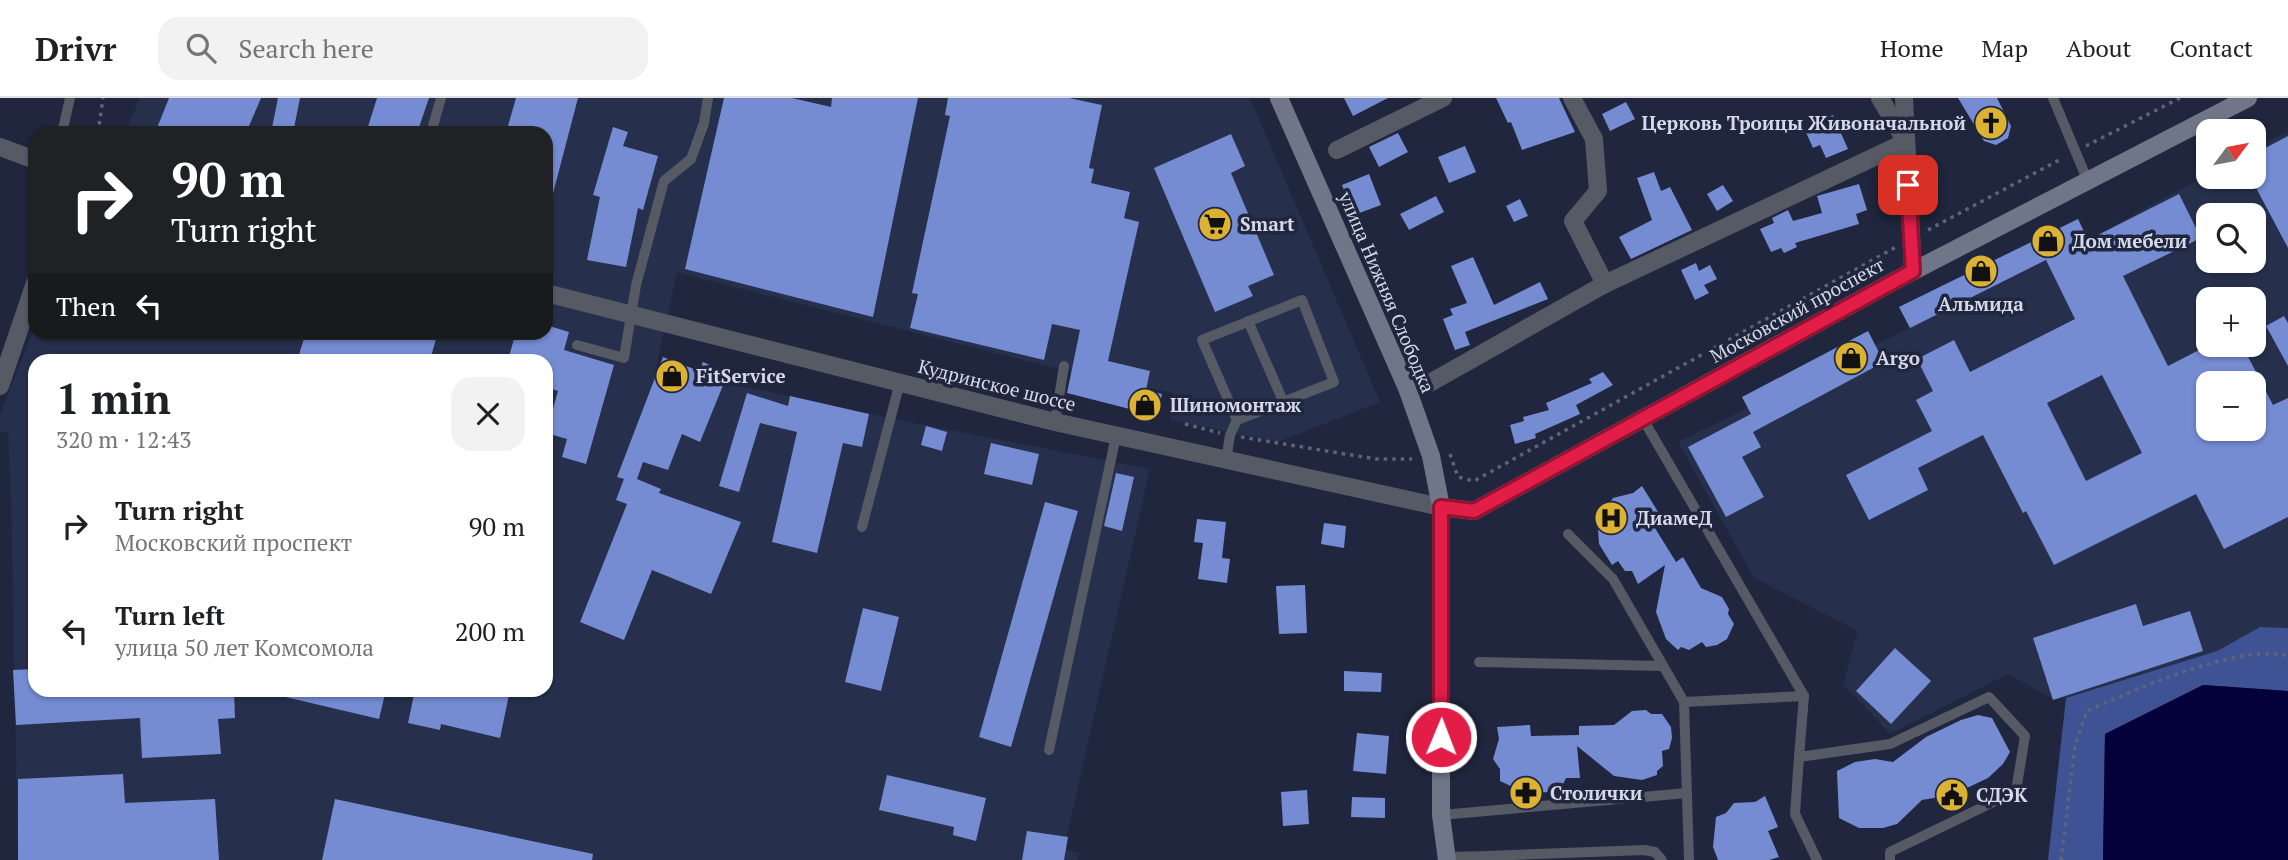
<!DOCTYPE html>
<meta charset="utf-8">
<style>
body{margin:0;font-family:"PT Serif",serif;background:#f2f2f2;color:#202124;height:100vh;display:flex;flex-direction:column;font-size:26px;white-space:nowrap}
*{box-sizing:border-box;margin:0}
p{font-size:23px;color:#757577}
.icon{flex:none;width:38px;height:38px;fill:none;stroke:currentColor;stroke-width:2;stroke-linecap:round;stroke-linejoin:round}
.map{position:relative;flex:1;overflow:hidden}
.side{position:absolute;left:28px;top:256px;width:525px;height:343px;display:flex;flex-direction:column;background:#fff;border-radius:21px;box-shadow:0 2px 5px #0004}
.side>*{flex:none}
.banner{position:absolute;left:28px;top:28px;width:525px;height:214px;border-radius:21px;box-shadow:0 2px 5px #0004;background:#202124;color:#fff;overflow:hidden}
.needle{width:46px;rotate:58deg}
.controls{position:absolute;left:2196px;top:21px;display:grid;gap:14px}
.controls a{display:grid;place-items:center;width:70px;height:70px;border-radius:14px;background:#fff;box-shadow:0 2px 5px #0004;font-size:35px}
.pin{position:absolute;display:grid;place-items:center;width:60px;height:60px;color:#fff;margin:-30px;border-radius:14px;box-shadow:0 4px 10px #0006}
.me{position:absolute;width:77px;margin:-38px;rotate:1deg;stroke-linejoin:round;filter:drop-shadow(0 0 5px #0008)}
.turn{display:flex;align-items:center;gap:24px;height:147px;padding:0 28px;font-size:32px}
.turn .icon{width:91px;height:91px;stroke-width:2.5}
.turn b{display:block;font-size:49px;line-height:60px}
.then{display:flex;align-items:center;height:66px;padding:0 28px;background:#0003;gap:14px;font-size:26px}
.round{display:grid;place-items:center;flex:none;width:74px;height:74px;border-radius:21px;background:#f2f2f2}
.headline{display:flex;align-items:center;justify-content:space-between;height:119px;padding:0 28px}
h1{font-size:42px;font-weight:600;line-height:52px}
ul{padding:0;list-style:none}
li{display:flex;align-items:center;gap:21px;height:105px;padding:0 28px}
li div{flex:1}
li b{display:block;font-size:26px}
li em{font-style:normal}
header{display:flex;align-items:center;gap:42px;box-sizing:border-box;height:98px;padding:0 35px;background:#fff;border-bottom:2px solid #e0e0e0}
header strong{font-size:33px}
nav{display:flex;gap:38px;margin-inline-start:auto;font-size:24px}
.search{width:490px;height:63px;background:#f2f2f2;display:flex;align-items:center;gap:18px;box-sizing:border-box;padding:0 24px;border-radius:21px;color:#757577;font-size:26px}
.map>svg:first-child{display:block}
</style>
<header>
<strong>Drivr</strong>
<div class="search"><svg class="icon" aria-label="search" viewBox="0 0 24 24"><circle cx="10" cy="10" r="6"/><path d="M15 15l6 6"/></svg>Search here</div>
<nav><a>Home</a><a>Map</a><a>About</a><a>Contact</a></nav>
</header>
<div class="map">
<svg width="2288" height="762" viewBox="0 0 2288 762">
<rect width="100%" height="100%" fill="#1f263d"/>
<g fill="#26304c" fill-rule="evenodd">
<path d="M140,0H1250L1380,304L1278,344L1170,322L1173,295L1059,271L677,175L656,269L889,320L1150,371L1064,751L1079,755L1078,762H18L11,402L8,335L0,334V317L35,228V234H546V35H125ZM35,262H546V592H35Z"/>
<path d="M2288,33V530L2260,529L2217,553L2066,600L2053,601L2008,576L1890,636L1843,586L1858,533L1754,480L1678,344L2088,142L2208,76V79H2254V51ZM2208,117H2254V163H2208ZM2208,201H2254V247H2208ZM2208,285H2254V331H2208Z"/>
</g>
<polygon fill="#3f5293" points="2260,529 2288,530 2288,593 2203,587 2105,636 2103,762 2048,762 2066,600 2217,553"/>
<polygon fill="#040039" points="2203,587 2288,593 2288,762 2103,762 2105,636"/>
<g fill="#758cd2" fill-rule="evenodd">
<polygon points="169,0 261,0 246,35 155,35"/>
<polygon points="278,0 300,0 293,35 271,35"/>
<polygon points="377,0 429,0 417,35 366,35"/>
<polygon points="516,0 578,0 551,103 546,102 546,35 506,35"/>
<polygon points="724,0 792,0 831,9 832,0 918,0 873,219 685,171"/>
<polygon points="948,0 1069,0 1102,7 1089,70 1094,71 1091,85 1130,94 1124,120 1139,124 1108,263 1150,273 1146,292 1162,296 1157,318 1067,295 1080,232 1052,226 1044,262 910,230 918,196 912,195 950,18 945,17"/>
<polygon points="1344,0 1388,0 1353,18"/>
<polygon points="1496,0 1559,0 1575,34 1522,52 1511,24 1508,25"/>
<polygon points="1958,0 1997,0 2011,28 2008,40 1996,47 1984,43"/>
<polygon points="1626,4 1635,21 1610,33 1602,16"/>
<polygon points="1833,17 1848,51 1826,60 1820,47 1813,50 1804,30"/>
<polygon points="613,29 628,34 623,48 658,58 643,112 638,110 626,169 587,162 600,99 593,97"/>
<polygon points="1398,35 1408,54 1379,69 1369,49"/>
<polygon points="1231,36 1245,68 1231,75 1274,177 1248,188 1253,198 1215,214 1154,70"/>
<polygon points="2288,38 2288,150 2254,86 2254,56"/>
<polygon points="1465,48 1476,74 1449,85 1438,59"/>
<polygon points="1654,74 1661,93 1670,89 1692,132 1631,161 1619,139 1652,122 1637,80"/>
<polygon points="1369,76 1381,107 1354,117 1342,87"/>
<polygon points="1859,86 1867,112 1856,116 1859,126 1795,145 1797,149 1784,155 1781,150 1771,154 1760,131 1774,125 1772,120 1788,112 1793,123 1822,115 1817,98"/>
<polygon points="1723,87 1733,103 1717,113 1707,96"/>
<path d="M2179,96L2201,140L2123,178L2168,268L2209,247H2242L2273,307L2288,300V419L2224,451L2196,396L2054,467L2026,413L2023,415L1983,337L1918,370L1928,392L1869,422L1846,377L1932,333L1916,302L1933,293L1917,261L1954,242L1970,274L2075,221L2046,162L1910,230L1899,209L2078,121L2088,142ZM2102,277L2142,355L2086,383L2047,305ZM2208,285H2254V331H2208Z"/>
<polygon points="1436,98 1444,114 1409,132 1400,116"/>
<polygon points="1520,101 1528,118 1514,124 1506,108"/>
<polygon points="1473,159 1494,207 1540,184 1548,201 1465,234 1470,247 1455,252 1443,221 1453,217 1450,211 1467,205 1451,168"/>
<polygon points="1696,165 1699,173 1710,167 1717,181 1704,187 1709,195 1695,202 1681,172"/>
<polygon points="2284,218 2288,225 2288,268 2266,228"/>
<polygon points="546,227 569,234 564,252 614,267 586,366 562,359 567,341 546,335 558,293 546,289 546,262 508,262 516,234 546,234"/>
<polygon points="1868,233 1884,264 1753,334 1761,349 1742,359 1764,399 1726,419 1688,349 1751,316 1742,299"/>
<polygon points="306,234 415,234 436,241 430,262 306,262 298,260"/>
<polygon points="663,259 699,273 703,264 728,275 700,344 682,336 668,372 643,364 637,381 661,391 659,395 741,424 711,496 652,472 624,542 580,524 627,406 616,402 624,381 617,379"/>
<polygon points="1603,274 1613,287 1576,307 1580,316 1535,336 1536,340 1515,346 1510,327 1524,323 1523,319 1549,312 1546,305 1592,285 1589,281"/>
<polygon points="747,295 788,308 790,298 869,316 862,349 843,345 817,455 772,444 797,334 760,325 739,394 719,388"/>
<polygon points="926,328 947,334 942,353 921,347"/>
<polygon points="991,345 1039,356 1032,387 984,376"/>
<polygon points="1116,375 1134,379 1122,433 1104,428"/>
<polygon points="1642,388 1660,417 1650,422 1676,464 1683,459 1701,490 1722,499 1729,511 1728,516 1734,526 1727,541 1717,547 1706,549 1702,544 1689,552 1681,549 1678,552 1666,541 1656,514 1665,467 1638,486 1632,473 1625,473 1618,463 1612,467 1599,446 1597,416 1606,411 1613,400 1633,395"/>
<polygon points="1045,404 1078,413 1011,649 979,639"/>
<polygon points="1197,421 1226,424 1222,460 1230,461 1227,485 1198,481 1203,445 1194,444"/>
<polygon points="1324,425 1346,428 1344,450 1321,446"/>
<polygon points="1305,487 1307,535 1279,536 1276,488"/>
<polygon points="2136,506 2143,528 2190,513 2203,553 2053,602 2033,540"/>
<polygon points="863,510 899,519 881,593 845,584"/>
<polygon points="1895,550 1931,583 1891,626 1856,593"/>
<polygon points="35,571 35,592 234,592 235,620 218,621 221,656 142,660 140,620 16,627 13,572"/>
<polygon points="1344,573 1382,575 1381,594 1344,593"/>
<polygon points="277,592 386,592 379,621 277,597"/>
<polygon points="415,592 510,592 500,640 441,626 440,632 408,625"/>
<polygon points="1646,612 1651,616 1662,616 1671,629 1672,640 1669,651 1662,653 1663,668 1657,673 1657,677 1642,682 1614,678 1577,648 1580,680 1566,680 1563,686 1551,687 1551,694 1526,695 1500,683 1500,671 1493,661 1499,641 1497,629 1530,627 1531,638 1579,637 1579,628 1614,627 1632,613"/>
<polygon points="1978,617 1992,620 2010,654 2003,666 1988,680 1952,697 1922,702 1897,726 1883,730 1859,730 1839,720 1837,673 1855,664 1875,661 1893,664 1926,639 1961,622"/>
<polygon points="1357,635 1389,638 1386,676 1353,673"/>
<polygon points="123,676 125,705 215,701 219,762 18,762 18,681"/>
<polygon points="887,677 986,700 976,743 953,737 954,729 879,712"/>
<polygon points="1307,692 1309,726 1283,728 1281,694"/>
<polygon points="1765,698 1778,729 1768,733 1779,759 1769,762 1718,762 1713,749 1716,719 1726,715 1734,705 1755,704"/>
<polygon points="1352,699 1385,700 1385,720 1351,719"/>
<polygon points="335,701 593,756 592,762 322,762"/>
<polygon points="1027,733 1068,739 1064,762 1022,762"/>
</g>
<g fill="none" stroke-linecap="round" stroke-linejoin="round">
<g stroke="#5e6579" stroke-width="3.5" stroke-dasharray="3.5 5" stroke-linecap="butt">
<polyline points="98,35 103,0"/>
<polyline points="2086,48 2180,0"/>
<polyline points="1928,132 2063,60"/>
<polyline points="1185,326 1220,335"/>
<polyline points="1241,339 1376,361 1412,361"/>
<polyline points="1450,356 1458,379 1474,383 1896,149"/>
<path d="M2061,762L2075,648L2087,613C2134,592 2238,545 2288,558"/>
</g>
<g stroke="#565a65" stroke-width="10">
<polyline points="2053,0 2087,81"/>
<polyline points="62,35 70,0"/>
<polyline points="431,35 441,0"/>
<polyline points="1248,223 1283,303"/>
<polyline points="577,247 624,260 636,187 664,83 691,61 704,25 708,0"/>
<polyline points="1643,321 1804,598"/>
<polyline points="1055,324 1064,268"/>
<polyline points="1226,363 1230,337 1237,322 1334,284 1302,202 1202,242 1237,322"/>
<polyline points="862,429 900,284"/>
<polyline points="1568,436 1613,481 1684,604 1689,762"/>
<polyline points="1479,564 1663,568"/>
<polyline points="1684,604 1804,598 1799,659 1890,646 1989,599 2025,638 2016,693 1890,754 1890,762"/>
<polyline points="1049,652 1116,338"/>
<polyline points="1799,659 1795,716 1817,762"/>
<polyline points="1441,717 1687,695"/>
<polyline points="1487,758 1644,752 1655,754 1662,762"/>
<polyline points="1447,759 1487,758 1488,761"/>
</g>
<g stroke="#565a65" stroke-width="18">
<polyline points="1572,0 1594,41 1598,93 1573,123 1605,186"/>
<polyline points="1337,52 1443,0"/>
<polyline points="1428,286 1605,186 1906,44 1880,0"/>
<polyline points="0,288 35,185"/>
</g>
<g stroke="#565a65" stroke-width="18">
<polyline points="1904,0 1913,173"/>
<polyline points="0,49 35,62"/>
<polyline points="546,195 1055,324 1441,409"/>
</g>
<g stroke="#6f7688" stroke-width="18">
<polyline points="1279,0 1407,290 1431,358 1441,409 1441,717 1447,762"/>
<polyline points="1441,409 1474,413 1898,181 2248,0"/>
</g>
</g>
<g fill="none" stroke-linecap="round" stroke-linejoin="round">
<defs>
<polyline id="route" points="1441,639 1441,409 1474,413 1913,173 1908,87"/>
</defs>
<use href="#route" stroke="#92132f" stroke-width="18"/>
<use href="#route" stroke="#e11d48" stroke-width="12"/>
</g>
<defs>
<symbol id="church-disc" viewBox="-11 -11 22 22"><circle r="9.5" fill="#dcb233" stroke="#1f263d"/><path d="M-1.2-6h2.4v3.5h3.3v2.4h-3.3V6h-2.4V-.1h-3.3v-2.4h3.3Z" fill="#111"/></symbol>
<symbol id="supermarket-disc" viewBox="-11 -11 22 22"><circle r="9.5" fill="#dcb233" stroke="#1f263d"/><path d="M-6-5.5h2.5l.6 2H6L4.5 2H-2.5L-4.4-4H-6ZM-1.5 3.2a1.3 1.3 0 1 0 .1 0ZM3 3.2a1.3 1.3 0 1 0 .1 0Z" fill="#111"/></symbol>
<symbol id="shop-disc" viewBox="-11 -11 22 22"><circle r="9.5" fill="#dcb233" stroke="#1f263d"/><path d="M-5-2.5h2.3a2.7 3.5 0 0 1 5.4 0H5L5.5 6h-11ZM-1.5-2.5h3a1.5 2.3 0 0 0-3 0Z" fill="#111"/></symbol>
<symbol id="hospital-disc" viewBox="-11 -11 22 22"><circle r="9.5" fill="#dcb233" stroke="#1f263d"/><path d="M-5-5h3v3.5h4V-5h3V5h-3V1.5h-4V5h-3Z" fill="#111"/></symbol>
<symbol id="pharmacy-disc" viewBox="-11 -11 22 22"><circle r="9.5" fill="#dcb233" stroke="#1f263d"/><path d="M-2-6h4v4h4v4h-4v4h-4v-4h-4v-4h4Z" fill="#111"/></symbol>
<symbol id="civic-disc" viewBox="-11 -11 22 22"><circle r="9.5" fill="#dcb233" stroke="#1f263d"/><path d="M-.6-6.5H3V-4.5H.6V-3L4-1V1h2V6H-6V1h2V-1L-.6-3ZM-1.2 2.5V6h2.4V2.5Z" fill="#111"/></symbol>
</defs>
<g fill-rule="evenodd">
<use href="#church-disc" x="1972" y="6" width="38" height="38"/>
<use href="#supermarket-disc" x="1196" y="107" width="38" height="38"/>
<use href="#shop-disc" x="2029" y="124" width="38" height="38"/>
<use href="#shop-disc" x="1962" y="154" width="38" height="38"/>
<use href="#shop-disc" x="1832" y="241" width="38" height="38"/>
<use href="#shop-disc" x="653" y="259" width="38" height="38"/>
<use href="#shop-disc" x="1126" y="288" width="38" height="38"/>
<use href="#hospital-disc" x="1592" y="401" width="38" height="38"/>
<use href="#pharmacy-disc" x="1507" y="676" width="38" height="38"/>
<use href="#civic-disc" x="1933" y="678" width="38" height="38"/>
</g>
<g text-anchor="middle" stroke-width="7" stroke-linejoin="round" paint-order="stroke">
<g font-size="19" font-weight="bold" fill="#d4dae9" stroke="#1f263d" text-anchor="start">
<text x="1966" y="32" text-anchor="end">Церковь Троицы Живоначальной</text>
<text x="1240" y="133">Smart</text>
<text x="2072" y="150">Дом мебели</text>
<text x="1981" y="213" text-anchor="middle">Альмида</text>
<text x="1876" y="267">Argo</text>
<text x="696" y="285">FitService</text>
<text x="1170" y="314">Шиномонтаж</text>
<text x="1636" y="427">ДиамеД</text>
<text x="1550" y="702">Столички</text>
<text x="1976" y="704">СДЭК</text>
</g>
<g font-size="19" fill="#d4dae9" stroke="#1f263d">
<text transform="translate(1387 194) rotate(67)" y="7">улица Нижняя Слободка</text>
<text transform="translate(1797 212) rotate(-29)" y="7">Московский проспект</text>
<text transform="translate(997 287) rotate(14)" y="7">Кудринское шоссе</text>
</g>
</g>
</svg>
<div class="controls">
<a><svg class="needle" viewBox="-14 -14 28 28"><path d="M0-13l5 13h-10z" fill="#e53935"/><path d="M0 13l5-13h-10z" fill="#757577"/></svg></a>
<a><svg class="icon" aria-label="search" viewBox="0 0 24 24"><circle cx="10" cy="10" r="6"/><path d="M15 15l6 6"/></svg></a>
<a>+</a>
<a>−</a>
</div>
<div class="pin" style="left:1908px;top:87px;background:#d93025"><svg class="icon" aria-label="arrive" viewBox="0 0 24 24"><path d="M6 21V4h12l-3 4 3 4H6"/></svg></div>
<svg class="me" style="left:1441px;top:639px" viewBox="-20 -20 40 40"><circle r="17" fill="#e11d48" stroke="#fff" stroke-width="3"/><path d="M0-11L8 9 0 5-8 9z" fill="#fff"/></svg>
<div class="banner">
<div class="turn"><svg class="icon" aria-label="right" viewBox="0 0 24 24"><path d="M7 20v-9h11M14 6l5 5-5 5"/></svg><div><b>90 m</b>Turn right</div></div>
<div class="then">Then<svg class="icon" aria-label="left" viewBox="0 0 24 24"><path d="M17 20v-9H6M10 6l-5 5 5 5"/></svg></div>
</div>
<section class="side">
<div class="headline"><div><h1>1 min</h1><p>320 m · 12:43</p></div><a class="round"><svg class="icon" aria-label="close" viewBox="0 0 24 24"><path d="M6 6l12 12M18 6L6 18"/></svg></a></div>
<ul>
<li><svg class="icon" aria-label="right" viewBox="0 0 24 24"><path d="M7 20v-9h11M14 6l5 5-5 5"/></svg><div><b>Turn right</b><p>Московский проспект</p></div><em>90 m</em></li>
<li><svg class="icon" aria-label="left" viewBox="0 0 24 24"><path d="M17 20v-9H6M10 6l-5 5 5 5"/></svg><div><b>Turn left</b><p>улица 50 лет Комсомола</p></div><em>200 m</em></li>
</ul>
</section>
</div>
